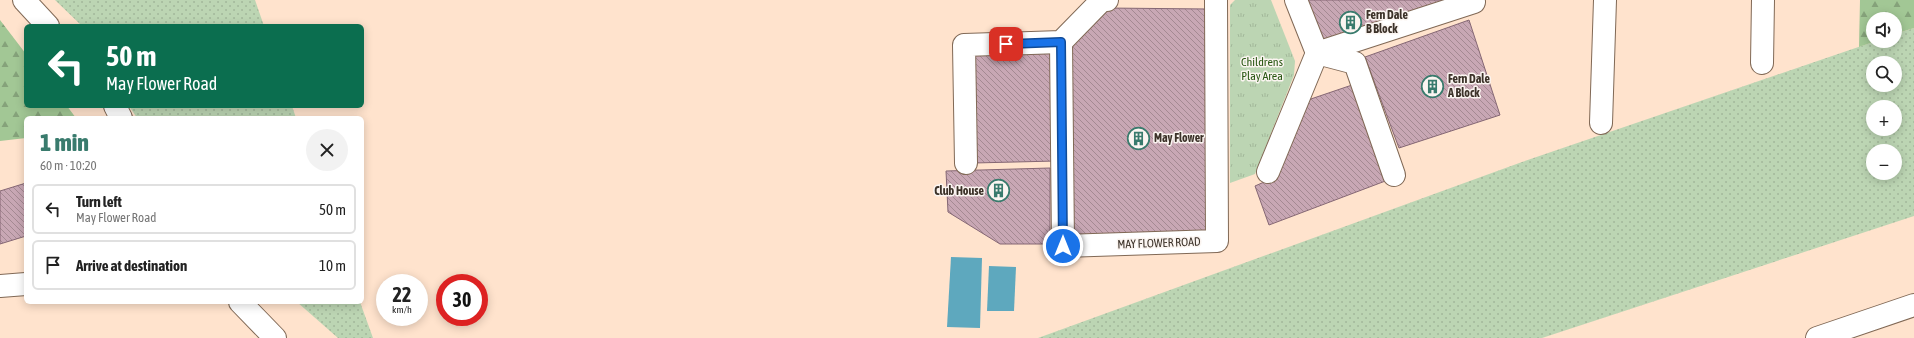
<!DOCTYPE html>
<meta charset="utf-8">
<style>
body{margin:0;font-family:"Asap Condensed",sans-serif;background:#f2f2f2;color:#222;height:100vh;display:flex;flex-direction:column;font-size:15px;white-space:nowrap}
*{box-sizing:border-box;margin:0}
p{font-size:13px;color:#767676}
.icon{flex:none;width:22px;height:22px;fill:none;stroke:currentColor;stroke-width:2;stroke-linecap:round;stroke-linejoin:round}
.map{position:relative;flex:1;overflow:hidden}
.side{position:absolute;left:24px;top:116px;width:340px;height:188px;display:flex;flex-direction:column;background:#fff;border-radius:6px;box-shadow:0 2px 10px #0003}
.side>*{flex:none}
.guide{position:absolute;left:24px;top:24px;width:340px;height:84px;border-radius:6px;box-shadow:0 2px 10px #0003;background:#0b6e4f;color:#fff;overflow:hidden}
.tools{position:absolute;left:1866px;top:12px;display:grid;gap:8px}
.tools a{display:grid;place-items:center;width:36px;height:36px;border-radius:50%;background:#fff;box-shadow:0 2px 10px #0003;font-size:20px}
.speed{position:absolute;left:376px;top:274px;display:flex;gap:8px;font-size:20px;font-weight:700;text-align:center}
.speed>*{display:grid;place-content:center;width:52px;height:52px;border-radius:50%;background:#fff;box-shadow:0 2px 10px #0003;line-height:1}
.speed small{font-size:10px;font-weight:400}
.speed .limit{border:6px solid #d22;background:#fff;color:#111}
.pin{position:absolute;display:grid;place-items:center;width:34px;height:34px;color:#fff;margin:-17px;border-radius:8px;box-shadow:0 2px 6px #0006}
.me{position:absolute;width:44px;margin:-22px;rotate:0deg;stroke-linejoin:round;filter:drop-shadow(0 0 3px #0008)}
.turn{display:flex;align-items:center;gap:14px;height:84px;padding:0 16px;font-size:18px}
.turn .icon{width:52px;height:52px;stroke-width:2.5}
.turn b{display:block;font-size:28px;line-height:34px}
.round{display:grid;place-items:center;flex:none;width:42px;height:42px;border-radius:21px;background:#f2f2f2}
.headline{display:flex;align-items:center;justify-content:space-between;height:68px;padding:0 16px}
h1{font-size:24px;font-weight:800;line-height:30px;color:#397b6d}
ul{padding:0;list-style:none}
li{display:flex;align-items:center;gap:12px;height:50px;margin:0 8px 6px;padding:0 8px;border:2px solid #e0e0e0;border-radius:6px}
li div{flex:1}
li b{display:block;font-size:15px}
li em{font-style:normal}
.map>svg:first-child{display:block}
</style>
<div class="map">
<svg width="1914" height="338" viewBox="0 0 1914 338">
<defs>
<pattern id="grass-dots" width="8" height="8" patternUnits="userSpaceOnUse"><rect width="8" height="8" fill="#bcd5b3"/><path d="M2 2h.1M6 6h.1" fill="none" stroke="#a2b79a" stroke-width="1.8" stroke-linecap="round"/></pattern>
<pattern id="forest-firs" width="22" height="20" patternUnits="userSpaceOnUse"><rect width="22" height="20" fill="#a2c795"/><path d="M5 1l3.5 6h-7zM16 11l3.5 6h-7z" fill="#85a27a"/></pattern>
<pattern id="park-tufts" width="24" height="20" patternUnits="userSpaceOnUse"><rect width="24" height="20" fill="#bcd5b3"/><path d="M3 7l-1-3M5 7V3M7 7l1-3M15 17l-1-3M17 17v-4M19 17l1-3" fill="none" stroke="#a2b79a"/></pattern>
<pattern id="building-back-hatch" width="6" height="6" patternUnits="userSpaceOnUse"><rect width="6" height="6" fill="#c8a7b4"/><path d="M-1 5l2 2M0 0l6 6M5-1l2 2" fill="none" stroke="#a48992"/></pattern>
</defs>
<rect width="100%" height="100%" fill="#ffe3cd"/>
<g fill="url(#grass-dots)" fill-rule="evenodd">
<polygon points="55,0 255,0 264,26 82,26"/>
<path d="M1914,28V216L1542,338H1038L1522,162L1876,41H1895V34ZM1873,63H1895V85H1873ZM1873,107H1895V129H1873ZM1873,151H1895V173H1873Z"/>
<polygon points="129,106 292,106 296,118 137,118"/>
<polygon points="297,302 360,302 373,338 338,338"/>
</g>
<g fill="url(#forest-firs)">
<polygon points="1860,0 1914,0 1914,28 1895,34 1895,19 1873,19 1873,41 1876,41 1859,47"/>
<polygon points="0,20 26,54 26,106 67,106 76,118 26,118 26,138 0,141"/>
</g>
<polygon fill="url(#park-tufts)" points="1235,0 1271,0 1295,61 1294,75 1255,174 1230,183 1230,5"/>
<g fill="#5ea8be">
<polygon points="951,257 982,258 980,328 947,327"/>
<polygon points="989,266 1016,267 1014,311 987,311"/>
</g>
<g fill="url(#building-back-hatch)" stroke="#856774">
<polygon points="1305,0 1453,0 1322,44"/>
<polygon points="1106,8 1208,9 1207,232 1071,239 1069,45"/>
<polygon points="1469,20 1500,115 1399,148 1365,57"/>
<polygon points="1055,52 1056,161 974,163 972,54"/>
<polygon points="1355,84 1388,180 1269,225 1255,186 1271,179 1302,102"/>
<polygon points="1050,168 1050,244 1000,244 948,212 946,171"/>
<polygon points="26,183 26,236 0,244 0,191"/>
</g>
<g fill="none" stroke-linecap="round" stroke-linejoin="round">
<defs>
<g id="street">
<polyline points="1296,0 1317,53"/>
<polyline points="1061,42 1063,246 1217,241 1216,0"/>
<polyline points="1317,53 1474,2"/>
<polyline points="1317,53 1355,63 1394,175"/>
<polyline points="1762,63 1763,0"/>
<polyline points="1601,123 1605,0"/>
<polyline points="966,163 964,45 1061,42 1102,0 1107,0"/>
<polyline points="1268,172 1317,53"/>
<polyline points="0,286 26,284"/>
<polyline points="1817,338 1914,305"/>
</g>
<g id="secondary">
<polyline points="24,0 48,26"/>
<polyline points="115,106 121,118"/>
<polyline points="240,302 275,338"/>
</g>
</defs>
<use href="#street" stroke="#816956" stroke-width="24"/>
<use href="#secondary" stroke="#816956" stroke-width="24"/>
<use href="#street" stroke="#fff" stroke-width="22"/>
<use href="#secondary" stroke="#fff" stroke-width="22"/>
</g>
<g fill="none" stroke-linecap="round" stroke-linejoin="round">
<defs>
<polyline id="route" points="1006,44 1061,42 1063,246"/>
</defs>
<use href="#route" stroke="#114b97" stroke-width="10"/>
<use href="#route" stroke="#1a73e8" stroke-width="7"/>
</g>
<defs>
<symbol id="building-ring" viewBox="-11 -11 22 22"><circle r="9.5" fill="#fbf5f1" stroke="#397b6d" stroke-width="1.5"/><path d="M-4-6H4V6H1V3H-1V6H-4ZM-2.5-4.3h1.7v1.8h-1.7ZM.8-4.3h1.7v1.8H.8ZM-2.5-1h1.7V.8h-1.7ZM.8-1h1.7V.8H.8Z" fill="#397b6d"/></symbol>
</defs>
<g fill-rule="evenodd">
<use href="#building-ring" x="1338" y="10" width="25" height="25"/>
<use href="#building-ring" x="1420" y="74" width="25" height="25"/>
<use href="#building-ring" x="1126" y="126" width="25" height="25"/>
<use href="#building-ring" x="986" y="178" width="25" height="25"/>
</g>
<g text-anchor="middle" stroke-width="3" stroke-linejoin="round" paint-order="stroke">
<g font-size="12" font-weight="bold" fill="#3c3229" stroke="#fbf5f1" text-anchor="start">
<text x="1366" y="19">Fern Dale<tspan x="1366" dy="14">B Block</tspan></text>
<text x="1448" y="83">Fern Dale<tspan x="1448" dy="14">A Block</tspan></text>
<text x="1154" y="142">May Flower</text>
<text x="984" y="195" text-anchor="end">Club House</text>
</g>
<g font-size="12" fill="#275611" stroke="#fbf5f1">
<text x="1262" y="66">Childrens<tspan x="1262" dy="14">Play Area</tspan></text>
</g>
<g font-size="12" fill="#3c3229" stroke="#fbf5f1">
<text transform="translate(1159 243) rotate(-2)" y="4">MAY FLOWER ROAD</text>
</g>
</g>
</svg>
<div class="tools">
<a><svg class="icon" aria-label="sound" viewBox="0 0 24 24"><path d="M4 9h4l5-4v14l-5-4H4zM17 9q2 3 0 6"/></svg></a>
<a><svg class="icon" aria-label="search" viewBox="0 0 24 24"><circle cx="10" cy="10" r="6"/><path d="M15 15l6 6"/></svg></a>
<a>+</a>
<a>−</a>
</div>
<div class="speed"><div>22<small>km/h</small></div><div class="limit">30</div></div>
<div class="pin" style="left:1006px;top:44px;background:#d93025"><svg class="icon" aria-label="arrive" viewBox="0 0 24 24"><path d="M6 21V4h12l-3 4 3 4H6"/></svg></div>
<svg class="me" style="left:1063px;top:246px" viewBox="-20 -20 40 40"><circle r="17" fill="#1a73e8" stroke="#fff" stroke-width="3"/><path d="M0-11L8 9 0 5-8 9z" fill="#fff"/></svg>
<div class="guide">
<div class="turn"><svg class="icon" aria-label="left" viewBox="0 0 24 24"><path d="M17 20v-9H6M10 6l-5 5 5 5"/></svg><div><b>50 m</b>May Flower Road</div></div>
</div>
<section class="side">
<div class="headline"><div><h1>1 min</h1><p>60 m · 10:20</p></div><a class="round"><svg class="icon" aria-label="close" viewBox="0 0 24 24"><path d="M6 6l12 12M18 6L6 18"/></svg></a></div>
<ul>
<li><svg class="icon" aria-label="left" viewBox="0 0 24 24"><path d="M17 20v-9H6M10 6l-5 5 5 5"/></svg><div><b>Turn left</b><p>May Flower Road</p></div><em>50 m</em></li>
<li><svg class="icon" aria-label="arrive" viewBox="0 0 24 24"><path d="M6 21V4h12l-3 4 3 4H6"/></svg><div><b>Arrive at destination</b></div><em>10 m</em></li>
</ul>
</section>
</div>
